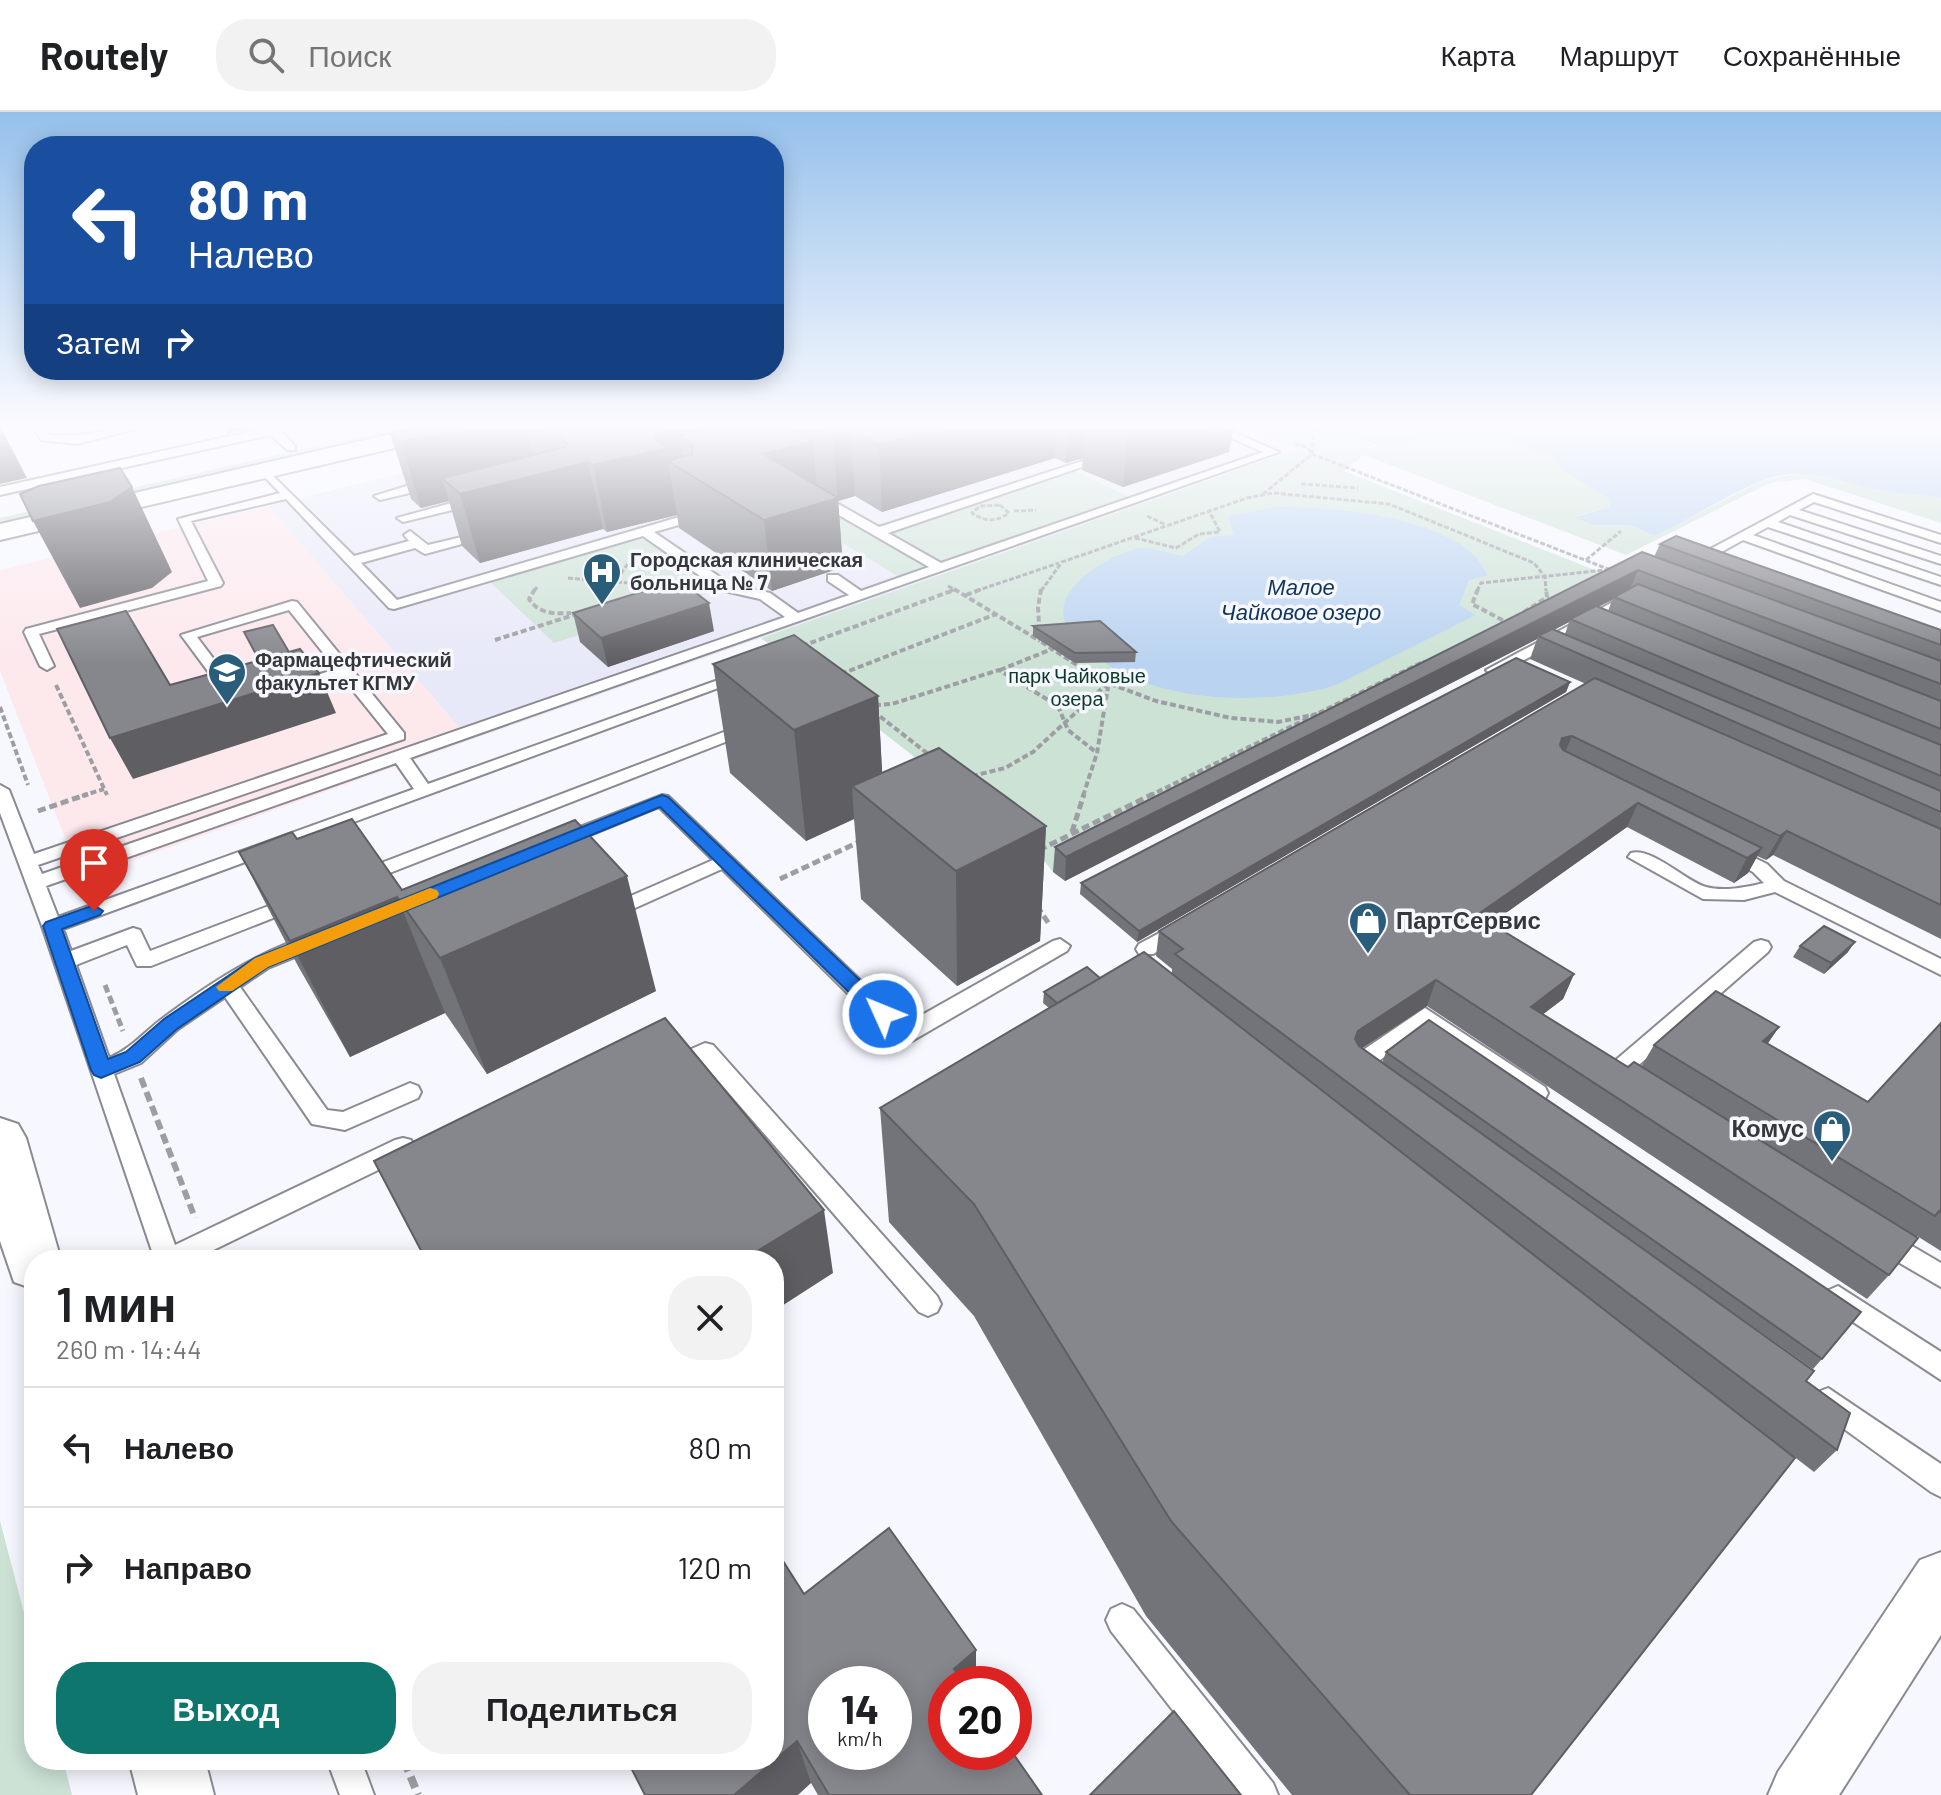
<!DOCTYPE html>
<html lang="ru">
<meta charset="utf-8">
<style>
body{margin:0;font-family:Barlow,sans-serif;background:#f2f2f2;color:#202124;height:100vh;display:flex;flex-direction:column;font-size:30px;white-space:nowrap}
*{box-sizing:border-box;margin:0}
p{font-size:26px;color:#757577}
.icon{flex:none;width:44px;height:44px;fill:none;stroke:currentColor;stroke-width:2;stroke-linecap:round;stroke-linejoin:round}
.map{position:relative;flex:1;overflow:hidden}
.side{position:absolute;left:24px;top:1138px;width:760px;height:520px;display:flex;flex-direction:column;background:#fff;border-radius:32px;box-shadow:0 4px 20px #0003}
.side>*{flex:none}
.guide{position:absolute;left:24px;top:24px;width:760px;height:244px;border-radius:32px;box-shadow:0 4px 20px #0003;background:#1a4fa0;color:#fff;overflow:hidden}
.speed{position:absolute;left:808px;top:1554px;display:flex;gap:16px;font-size:40px;font-weight:700;text-align:center}
.speed>*{display:grid;place-content:center;width:104px;height:104px;border-radius:50%;background:#fff;box-shadow:0 4px 20px #0003;line-height:1}
.speed small{font-size:20px;font-weight:400}
.speed .limit{border:12px solid #d22;background:#fff;color:#111}
.pin{position:absolute;display:grid;place-items:center;width:68px;height:68px;color:#fff;margin:-82px -34px;border-radius:50% 50% 50% 0;rotate:-45deg;box-shadow:0 0 8px #0007}
.pin .icon{rotate:45deg}
.me{position:absolute;width:88px;margin:-44px;rotate:314deg;stroke-linejoin:round;filter:drop-shadow(0 0 6px #0008)}
.turn{display:flex;align-items:center;gap:28px;height:168px;padding:0 32px;font-size:36px}
.turn .icon{width:104px;height:104px;stroke-width:2.5}
.turn b{display:block;font-size:56px;line-height:68px}
.then{display:flex;align-items:center;height:76px;padding:0 32px;background:#0003;gap:16px;font-size:30px}
.round{display:grid;place-items:center;flex:none;width:84px;height:84px;border-radius:32px;background:#f2f2f2}
.headline{display:flex;align-items:center;justify-content:space-between;height:136px;padding:0 32px}
h1{font-size:48px;font-weight:600;line-height:60px}
.cta{display:flex;gap:16px;margin-top:auto;padding:16px 32px}
.cta a{flex:1;height:92px;border-radius:32px;background:#0f766e;color:#fff;font-size:32px;font-weight:600;line-height:92px;text-align:center}
.cta a+a{background:#f2f2f2;color:#202124}
ul{padding:0;list-style:none}
li{display:flex;align-items:center;gap:24px;height:120px;padding:0 32px;border-top:2px solid #e0e0e0}
li div{flex:1}
li b{display:block;font-size:30px}
li em{font-style:normal}
header{display:flex;align-items:center;gap:48px;box-sizing:border-box;height:112px;padding:0 40px;background:#fff;border-bottom:2px solid #e0e0e0}
header strong{font-size:38px}
nav{display:flex;gap:44px;margin-inline-start:auto;font-size:28px}
.search{width:560px;height:72px;background:#f2f2f2;display:flex;align-items:center;gap:20px;box-sizing:border-box;padding:0 28px;border-radius:32px;color:#757577;font-size:30px}
.map>svg:first-child{display:block}
</style>
<header>
<strong>Routely</strong>
<div class="search"><svg class="icon" aria-label="search" viewBox="0 0 24 24"><circle cx="10" cy="10" r="6"/><path d="M15 15l6 6"/></svg>Поиск</div>
<nav><a>Карта</a><a>Маршрут</a><a>Сохранённые</a></nav>
</header>
<div class="map">
<svg width="1941" height="1683" viewBox="0 0 1941 1683">
<rect width="100%" height="100%" fill="#f6f7ff"/>
<polygon fill="#e8e9f8" points="587,316 1246,316 1298,337 470,628 268,394"/>
<polygon fill="#fde8ec" points="268,394 470,628 81,767 0,559 0,458"/>
<g fill="#cce2d5">
<polygon points="396,316 421,316 0,412 0,406"/>
<polygon points="1246,316 1346,316 1375,335 1413,326 1416,316 1518,316 1512,328 1554,346 1563,358 1612,388 1609,395 1576,404 1630,413 1655,424 1761,369 1784,364 1806,361 1837,365 1877,377 1941,386 1941,411 1805,367 1770,371 1626,443 1364,343 1344,359 1615,466 1614,472 1053,760 1036,739 761,526 1297,337"/>
<polygon points="1064,354 1131,386 899,465 741,369 815,375 878,413"/>
<polygon points="633,427 648,428 715,479 554,531 489,469"/>
<polygon points="0,1409 34,1539 34,1648 63,1648 72,1683 0,1683"/>
</g>
<g fill="#b9d3f0">
<path d="M1346,316H1416L1413,326C1381,341 1374,334 1346,316Z"/>
<path d="M1518,316H1941V386C1921,382 1900,382 1880,378C1837,370 1804,351 1759,370C1724,385 1690,407 1655,424L1630,413H1592L1575,405L1609,395L1611,388L1563,358L1554,346L1511,328Z"/>
<path d="M1276,395C1329,394 1468,405 1487,464L1469,468L1459,493L1476,503L1336,573C1264,596 1137,592 1083,532C1078,527 1071,520 1067,514C1048,478 1108,444 1135,437C1148,433 1170,442 1183,444L1210,425L1234,423L1228,404Z"/>
</g>
<g fill="none" stroke-linecap="round" stroke-linejoin="round">
<defs>
<g id="lane">
<path d="M34,316H45L49,323C84,326 107,316 141,316L76,332L41,328Z"/>
<polygon points="266,316 278,316 295,334 295,338 287,338 271,323 0,383 0,375"/>
<path d="M1209,316H1224L1279,340L410,646L428,672L735,562L740,560L748,565L63,817L71,839L133,816L140,818L150,839L287,787H301L304,791L301,795L151,854H137L127,833L76,853L109,946C131,937 144,920 163,906C209,872 260,838 315,822L325,829L322,834L268,856L240,875L327,998L343,1000L410,971L418,974L421,980L418,986L345,1018L312,1012L225,885L178,917L141,951L114,962L175,1133L395,1028L403,1026L411,1028L415,1035L411,1042L193,1148H155L42,814L0,701V673L9,678L34,742L388,622L342,565L297,579L292,577V571L336,557L289,498L197,525L240,582L232,587L227,585L181,523L292,489L297,490L404,621V627L38,753L42,762L785,505L760,487L720,478L643,424L394,497L389,496L286,387L191,409L223,471L221,474L39,522L54,554L47,558L40,554L24,520L26,517L208,469L178,407L280,381L259,359L265,356L354,444L409,429L404,423L410,419L428,433L491,418V424L425,442L415,436L361,451L397,488L686,403L682,399L688,395L700,401V407L654,420L730,472L770,481L798,501L849,483L828,469V463H838L861,479L929,455L811,387V381H819L879,415L1104,342L1114,344L888,421L941,451L1263,340ZM396,651L414,677L58,805L46,774Z"/>
<polygon points="429,363 439,365 418,379 380,388 374,384 410,373"/>
<polygon points="1813,382 1941,423 1941,431 1814,390 1799,398 1941,444 1941,452 1790,403 1778,410 1941,465 1941,473 1768,415 1753,423 1941,490 1941,499 1743,428 1718,442 1728,445 1728,451 1718,451 1701,442"/>
<polygon points="477,384 481,385 481,391 403,410 397,406"/>
<polygon points="1628,482 1636,484 1636,490 1499,561 1489,561 1486,558"/>
<polygon points="750,610 756,612 756,618 369,769 362,771 353,765 355,761"/>
<polygon points="662,683 668,684 906,912 1053,829 1060,827 1070,834 1067,839 912,929 896,929 722,757 615,805 601,805 598,801 601,797 713,748 659,695 566,733 560,735 551,729 554,725"/>
<path d="M1728,733L1767,752L1784,769L1941,847V863L1775,780L1744,788L1703,787L1628,745L1631,741C1652,735 1685,769 1706,775C1724,780 1747,775 1764,771L1753,760L1722,743L1719,739L1722,735Z"/>
<polygon points="1180,810 1190,817 1187,822 1153,842 1139,842 1136,837 1139,832"/>
<polygon points="1761,828 1768,830 1771,835 1768,840 1633,958 1641,967 1638,973 1630,975 1610,965 1607,959 1610,953 1754,830"/>
<path d="M1425,896L1545,975L1548,981L1545,987L1537,990L1529,987L1425,915L1376,951L1382,959L1379,965C1366,969 1356,962 1350,951L1353,945Z"/>
<polygon points="705,931 713,933 937,1184 941,1192 937,1200 928,1204 919,1200 702,950 672,963 664,961 661,955 664,949"/>
<polygon points="1883,1117 1941,1151 1941,1175 1874,1136 1870,1128 1874,1120"/>
<polygon points="1838,1174 1941,1240 1941,1268 1829,1194 1825,1186 1829,1178"/>
<polygon points="1828,1276 1941,1352 1941,1385 1931,1380 1818,1298 1814,1289 1818,1280"/>
<polygon points="1122,1492 1133,1497 1273,1671 1278,1683 1239,1683 1111,1519 1106,1508 1111,1497"/>
<polygon points="327,1648 361,1648 374,1683 340,1683"/>
</g>
<polygon id="street" points="1941,1440 1941,1523 1839,1683 1768,1683 1778,1660 1920,1448"/>
<polygon id="secondary" points="417,316 462,316 458,321 450,323 0,428 0,412"/>
<g id="primary">
<polygon points="0,1006 18,1012 26,1026 61,1148 34,1148 34,1177 14,1170 0,1129"/>
<polygon points="129,1648 205,1648 214,1683 138,1683"/>
</g>
</defs>
<use href="#lane" stroke="#8a8b92" stroke-width="4"/>
<use href="#street" stroke="#8a8b92" stroke-width="4"/>
<use href="#secondary" stroke="#8a8b92" stroke-width="4"/>
<use href="#primary" stroke="#8a8b92" stroke-width="4"/>
<g stroke="#9d9ea4" stroke-width="3" stroke-dasharray="5 2" stroke-linecap="butt">
<polyline points="1295,331 1308,336 1312,342 1608,457 1615,455"/>
<polyline points="1301,372 1358,376"/>
<polyline points="1263,382 1312,342 1314,316"/>
<path d="M1000,393L1009,401C997,410 984,410 972,401L980,394Z"/>
<polyline points="1014,399 1036,398"/>
<polyline points="1147,404 1166,413"/>
<polyline points="1135,426 1176,436 1199,422 1220,420 1209,399"/>
<polyline points="1586,448 1621,419"/>
<polyline points="568,466 665,474"/>
<polyline points="948,474 957,479"/>
<polyline points="534,479 537,475"/>
<polyline points="609,479 631,447"/>
<polyline points="950,479 954,478"/>
<polyline points="976,479 1059,451"/>
<polyline points="1041,479 1062,450 1247,386 1273,381 1389,392 1534,451 1545,465 1546,479"/>
<polyline points="1477,479 1481,471 1605,458"/>
</g>
<g stroke="#9d9ea4" stroke-width="4" stroke-dasharray="6 3" stroke-linecap="butt">
<path d="M535,477L529,487C539,502 554,502 571,501"/>
<polyline points="954,477 1040,529"/>
<polyline points="1041,477 1038,495 1040,529 1100,568 1156,589 1231,606 1278,610 1317,602"/>
<polyline points="1478,477 1472,492 1506,510"/>
<polyline points="966,483 982,477"/>
<polyline points="599,495 611,477"/>
<polyline points="1524,500 1547,485 1546,477"/>
<polyline points="495,528 577,502"/>
<polyline points="802,534 954,478"/>
<polyline points="1000,558 1052,537"/>
<polyline points="841,562 996,502"/>
<polyline points="56,573 107,683"/>
<polyline points="875,593 892,592 999,558 1058,594 1068,618 1097,641"/>
<polyline points="0,595 28,673"/>
<polyline points="873,599 932,645"/>
<polyline points="972,664 1005,656 1033,640 1108,571"/>
<polyline points="82,684 104,677"/>
<polyline points="1083,684 1097,641 1108,575"/>
<polyline points="1149,684 1425,549"/>
</g>
<g stroke="#9d9ea4" stroke-width="5" stroke-dasharray="8 4" stroke-linecap="butt">
<polyline points="38,699 88,682"/>
<polyline points="1072,720 1084,682"/>
<polyline points="1039,738 1153,682"/>
<polyline points="780,767 861,729"/>
<polyline points="1037,794 1049,812"/>
<polyline points="105,873 123,919"/>
</g>
<polyline stroke="#9d9ea4" stroke-width="6" stroke-dasharray="10 5" stroke-linecap="butt" points="141,966 195,1106"/>
<polyline stroke="#9d9ea4" stroke-width="8" stroke-dasharray="12 6" stroke-linecap="butt" points="404,1648 418,1683"/>
<use href="#lane" fill="#fff" fill-rule="evenodd"/>
<use href="#street" fill="#fff" fill-rule="evenodd"/>
<use href="#secondary" fill="#fff" fill-rule="evenodd"/>
<use href="#primary" fill="#fff" fill-rule="evenodd"/>
</g>
<g fill="#737479" fill-rule="evenodd">
<polygon points="412,316 1233,316 1229,340 1123,375 1082,358 1083,346 1066,351 1055,346 882,400 855,384 838,389 843,455 772,479 679,416 677,403 607,420 603,417 480,451 462,434 449,389 421,396 411,387 390,321"/>
<path d="M1660,432L1941,518V827L1773,743L1766,748L1757,744L1748,761L1734,771L1627,715L1491,811L1574,862L1563,887L1543,902L1628,955H1641L1654,933L1779,915L1767,932L1868,990L1941,911V1139L1917,1124L1889,1163L1867,1187L1427,894L1362,936L1382,951L1386,940L1822,1247L1813,1257L1491,1029L1806,1269L1837,1338L1814,1360L1689,1264L1531,1683H1292L1146,1504L974,1204L889,1110L880,996L1049,896L1043,891L1044,880L1100,866L1172,862V857L1156,844L1159,819L1586,572L1530,547L1537,527L1065,769L1053,760L1055,735L1654,445ZM1612,488L1608,499L1598,495ZM1569,510L1565,522L1554,518Z"/>
<polygon points="573,501 714,519 608,555 580,530"/>
<polygon points="1033,514 1136,540 1135,550 1075,551 1033,524"/>
<polygon points="713,552 878,584 882,661 1046,714 1040,829 957,874 861,787 854,707 806,729 730,661"/>
<polygon points="1570,570 1566,580 1137,830 1080,782 1081,771"/>
<polygon points="297,727 402,778 656,879 487,962 445,901 350,945 298,854 239,740"/>
<polygon points="1800,834 1848,840 1824,862 1793,845"/>
<polygon points="804,1482 946,1572 1042,1683 818,1683 811,1671 627,1648"/>
</g>
<g fill="#5e5e63">
<polygon points="0,316 1,316 27,366 0,372"/>
<polygon points="225,316 248,316 227,322"/>
<polygon points="459,316 526,316 538,362 588,350 603,417 480,451 460,382 442,366 449,389 421,396 401,330"/>
<polygon points="658,316 779,316 813,329 818,391 838,386 843,455 772,479 764,408 692,332 679,324 684,359 668,349 677,403 607,420 593,353 655,328 656,317"/>
<polygon points="940,316 1056,316 1055,346 882,400 879,333"/>
<polygon points="1068,316 1085,316 1083,346 1066,351"/>
<polygon points="1128,316 1233,316 1229,340 1123,375"/>
<polygon points="850,318 855,384 838,389 833,323"/>
<polygon points="132,375 172,460 152,476 80,496 33,409"/>
<polygon points="1638,458 1629,479 1614,485 1612,488 1572,508 1570,507 1569,510 1540,525 1538,524 1537,527 1065,769 1066,745"/>
<polygon points="709,491 714,519 608,555 601,526"/>
<polygon points="319,561 336,601 133,667 110,626"/>
<polygon points="1570,570 1566,580 1137,830 1139,819"/>
<polygon points="878,584 884,694 852,674 854,707 806,729 794,618"/>
<polygon points="1572,624 1562,647 1552,650 1562,626"/>
<polygon points="1638,691 1627,715 1468,828 1477,803"/>
<polygon points="1046,714 1040,829 957,874 956,759"/>
<polygon points="1787,719 1773,743 1766,748 1780,724"/>
<polygon points="1762,736 1748,761 1734,771 1747,746"/>
<polygon points="627,764 656,879 487,962 440,846"/>
<polygon points="397,785 445,901 350,945 290,829"/>
<polygon points="1855,830 1848,840 1824,862 1831,851"/>
<polygon points="1574,862 1563,887 1520,920 1531,895"/>
<polygon points="1436,868 1427,894 1350,944 1358,919"/>
<polygon points="1779,915 1762,940 1763,929"/>
<polygon points="824,1098 833,1161 774,1199 774,1148 743,1148"/>
<polygon points="976,1538 976,1572 955,1572 954,1557"/>
<polygon points="797,1629 811,1671 798,1683 734,1683"/>
</g>
<g fill="#86878d" stroke="#5e5e63" stroke-width="2" fill-rule="evenodd">
<polygon points="412,316 459,316 401,330 390,321"/>
<polygon points="545,316 658,316 656,317 655,328 668,336 593,353 588,350 460,382 442,366 565,335 567,331"/>
<polygon points="711,316 790,316 813,329 763,342 838,386 764,408 668,349 692,342 692,332 679,324"/>
<polygon points="820,316 940,316 879,333 850,318 833,323"/>
<polygon points="120,356 132,375 110,390 33,409 20,382 39,374"/>
<polygon points="1676,424 1941,518 1941,533 1660,432"/>
<polygon points="1642,440 1941,549 1941,572 1638,458 1066,745 1055,735"/>
<polygon points="679,468 709,491 601,526 573,501"/>
<polygon points="1638,472 1941,589 1941,617 1614,485"/>
<polygon points="1596,494 1941,633 1941,664 1570,507"/>
<polygon points="126,499 170,573 300,537 319,561 110,626 57,517"/>
<polygon points="1100,509 1136,540 1075,541 1033,514"/>
<polygon points="273,513 289,540 259,548 244,520"/>
<polygon points="1552,517 1941,679 1941,700 1538,524"/>
<polygon points="794,523 878,584 794,618 713,552"/>
<polygon points="1516,546 1570,570 1139,819 1081,771"/>
<polygon points="1595,566 1941,717 1941,793 1787,719 1780,724 1572,624 1562,626 1560,633 1563,638 1762,736 1747,746 1638,691 1477,803 1574,862 1531,895 1628,955 1634,950 1918,1126 1889,1163 1436,868 1358,919 1355,927 1359,934 1814,1259 1806,1269 1850,1301 1837,1338 1319,949 1175,842 1183,837 1159,819"/>
<polygon points="939,636 1046,714 956,759 852,674"/>
<polygon points="352,707 402,778 575,708 627,764 440,846 397,785 290,829 239,740 292,720 297,727"/>
<polygon points="1824,814 1855,830 1831,851 1800,834"/>
<polygon points="1144,840 1795,1346 1531,1683 1410,1683 1171,1409 974,1092 880,996"/>
<polygon points="1087,855 1100,866 1057,891 1044,880"/>
<polygon points="1716,879 1779,915 1763,929 1868,990 1941,911 1941,1101 1939,1099 1935,1104 1654,933"/>
<polygon points="665,906 824,1098 743,1148 426,1148 374,1049"/>
<polygon points="1429,908 1861,1200 1822,1247 1386,940"/>
<path d="M889,1416L976,1538L954,1557L965,1572H946V1640H1012L1042,1683H829L797,1629L734,1683H645L627,1648H774V1435L804,1482ZM826,1572H894V1640H826Z"/>
<polygon points="1174,1599 1241,1683 1090,1683"/>
</g>
<linearGradient id="sky" x2="0" y2="1"><stop stop-color="#95c0eb"/><stop offset="0.57" stop-color="#fbfbff"/><stop offset="1" stop-color="#fbfbff" stop-opacity="0"/></linearGradient>
<rect width="1941" height="552" fill="url(#sky)"/>
<polygon fill="#1a73e8" stroke="#114b97" stroke-width="2" points="662,683 668,685 890,897 892,902 890,907 876,907 660,695 268,855 177,917 140,950 101,966 94,963 91,958 43,814 46,810 94,793 103,799 100,803 62,817 108,947 126,940 164,907 255,846"/>
<polygon fill="#f59e0b" points="430,776 437,778 439,782 437,786 268,855 232,879 219,879 216,875 255,846"/>
<defs>
<symbol id="hospital-pin" viewBox="-11 -11 22 30"><path d="M0 17L-7.5 6A9.5 9.5 0 1 1 7.5 6Z" fill="#2a5d7a" stroke="#f6f7ff"/><path d="M-5-5h3v3.5h4V-5h3V5h-3V1.5h-4V5h-3Z" fill="#fff"/></symbol>
<symbol id="university-pin" viewBox="-11 -11 22 30"><path d="M0 17L-7.5 6A9.5 9.5 0 1 1 7.5 6Z" fill="#2a5d7a" stroke="#f6f7ff"/><path d="M0-5L7-2L0 1L-7-2ZM-4 1L0 2.5L4 1V4Q0 6-4 4Z" fill="#fff"/></symbol>
<symbol id="shop-pin" viewBox="-11 -11 22 30"><path d="M0 17L-7.5 6A9.5 9.5 0 1 1 7.5 6Z" fill="#2a5d7a" stroke="#f6f7ff"/><path d="M-5-2.5h2.3a2.7 3.5 0 0 1 5.4 0H5L5.5 6h-11ZM-1.5-2.5h3a1.5 2.3 0 0 0-3 0Z" fill="#fff"/></symbol>
</defs>
<g fill-rule="evenodd">
<use href="#hospital-pin" x="580" y="438" width="44" height="60"/>
<use href="#university-pin" x="205" y="538" width="44" height="60"/>
<use href="#shop-pin" x="1346" y="787" width="44" height="60"/>
<use href="#shop-pin" x="1810" y="995" width="44" height="60"/>
</g>
<g text-anchor="middle" stroke-width="7" stroke-linejoin="round" paint-order="stroke">
<g font-size="20" font-weight="bold" fill="#36373a" stroke="#f6f7ff" text-anchor="start">
<text x="630" y="455">Городская клиническая<tspan x="630" dy="23">больница № 7</tspan></text>
<text x="255" y="555">Фармацефтический<tspan x="255" dy="23">факультет КГМУ</tspan></text>
</g>
<g font-size="20" fill="#0b3b26" stroke="#f6f7ff">
<text x="1077" y="571">парк Чайковые<tspan x="1077" dy="23">озера</tspan></text>
</g>
<g font-size="22" font-style="italic" fill="#0e355a" stroke="#f6f7ff">
<text x="1301" y="483">Малое<tspan x="1301" dy="25">Чайковое озеро</tspan></text>
</g>
<g font-size="24" font-weight="bold" fill="#36373a" stroke="#f6f7ff" text-anchor="start">
<text x="1396" y="817">ПартСервис</text>
<text x="1804" y="1025" text-anchor="end">Комус</text>
</g>
</g>
</svg>
<div class="speed"><div>14<small>km/h</small></div><div class="limit">20</div></div>
<div class="pin" style="left:94px;top:799px;background:#d93025"><svg class="icon" aria-label="arrive" viewBox="0 0 24 24"><path d="M6 21V4h12l-3 4 3 4H6"/></svg></div>
<svg class="me" style="left:883px;top:902px" viewBox="-20 -20 40 40"><circle r="17" fill="#1a73e8" stroke="#fff" stroke-width="3"/><path d="M0-11L8 9 0 5-8 9z" fill="#fff"/></svg>
<div class="guide">
<div class="turn"><svg class="icon" aria-label="left" viewBox="0 0 24 24"><path d="M17 20v-9H6M10 6l-5 5 5 5"/></svg><div><b>80 m</b>Налево</div></div>
<div class="then">Затем<svg class="icon" aria-label="right" viewBox="0 0 24 24"><path d="M7 20v-9h11M14 6l5 5-5 5"/></svg></div>
</div>
<section class="side">
<div class="headline"><div><h1>1 мин</h1><p>260 m · 14:44</p></div><a class="round"><svg class="icon" aria-label="close" viewBox="0 0 24 24"><path d="M6 6l12 12M18 6L6 18"/></svg></a></div>
<ul>
<li><svg class="icon" aria-label="left" viewBox="0 0 24 24"><path d="M17 20v-9H6M10 6l-5 5 5 5"/></svg><div><b>Налево</b></div><em>80 m</em></li>
<li><svg class="icon" aria-label="right" viewBox="0 0 24 24"><path d="M7 20v-9h11M14 6l5 5-5 5"/></svg><div><b>Направо</b></div><em>120 m</em></li>
</ul>
<div class="cta"><a>Выход</a><a>Поделиться</a></div>
</section>
</div>
